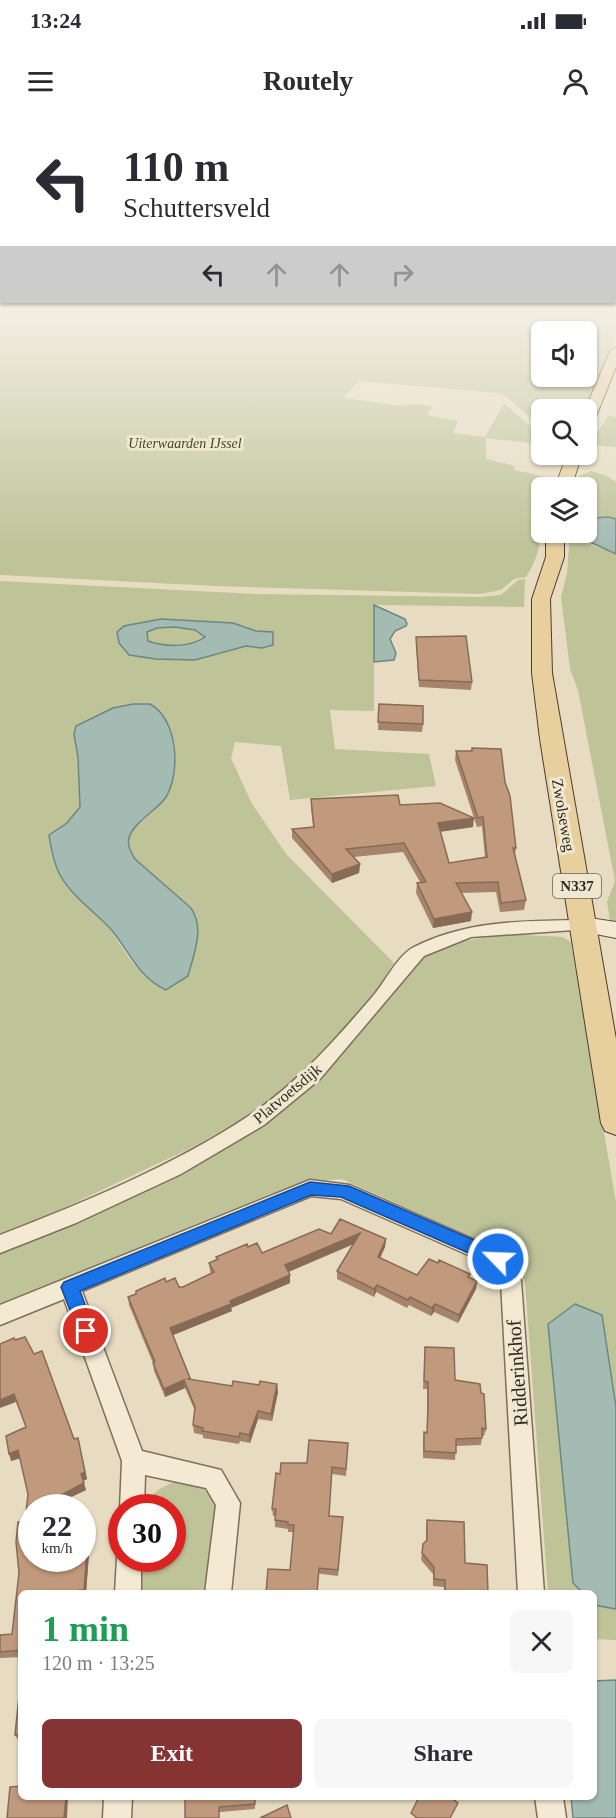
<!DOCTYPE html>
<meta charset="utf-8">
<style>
body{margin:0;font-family:Georgia,serif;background:#f7f7f7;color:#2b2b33;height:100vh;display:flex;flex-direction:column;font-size:22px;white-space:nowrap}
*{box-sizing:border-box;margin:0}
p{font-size:20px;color:#7c7c81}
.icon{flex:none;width:33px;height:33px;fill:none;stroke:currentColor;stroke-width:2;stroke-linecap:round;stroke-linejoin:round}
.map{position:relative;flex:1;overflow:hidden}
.sheet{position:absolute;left:18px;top:1470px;width:579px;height:210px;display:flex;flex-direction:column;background:#fff;border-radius:9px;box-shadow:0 2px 4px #0004}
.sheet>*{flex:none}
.guide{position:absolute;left:0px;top:0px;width:616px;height:183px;box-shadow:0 2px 4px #0004;background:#fff;color:#2b2b33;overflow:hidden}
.fabs{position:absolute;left:531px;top:201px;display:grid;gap:12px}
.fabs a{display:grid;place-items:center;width:66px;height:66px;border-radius:9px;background:#fff;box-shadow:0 2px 4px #0004;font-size:30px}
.speed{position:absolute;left:18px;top:1374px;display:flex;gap:12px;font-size:30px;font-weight:700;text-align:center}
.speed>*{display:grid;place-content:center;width:78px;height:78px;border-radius:50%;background:#fff;box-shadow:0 2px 4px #0004;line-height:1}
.speed small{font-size:15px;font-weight:400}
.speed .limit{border:9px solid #d22;background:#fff;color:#111}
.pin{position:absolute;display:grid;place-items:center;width:51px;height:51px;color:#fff;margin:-26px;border:3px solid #fff;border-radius:50%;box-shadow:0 2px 6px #0007}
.me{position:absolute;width:66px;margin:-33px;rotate:294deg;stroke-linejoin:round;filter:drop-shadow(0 0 4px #0008)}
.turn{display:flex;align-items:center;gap:21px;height:126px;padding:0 24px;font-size:27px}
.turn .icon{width:78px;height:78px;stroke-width:2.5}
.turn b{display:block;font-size:42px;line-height:51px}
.lanes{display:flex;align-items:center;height:57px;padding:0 24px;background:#0003;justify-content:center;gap:30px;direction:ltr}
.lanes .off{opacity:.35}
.round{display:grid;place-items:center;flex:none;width:63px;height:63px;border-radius:9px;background:#f7f7f7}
.summary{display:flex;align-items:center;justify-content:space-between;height:102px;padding:0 24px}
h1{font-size:36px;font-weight:700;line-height:45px;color:#1e9e55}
.button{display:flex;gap:12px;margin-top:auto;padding:12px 24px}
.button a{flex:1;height:69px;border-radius:9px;background:#863333;color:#fff;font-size:24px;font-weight:700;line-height:69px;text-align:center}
.button a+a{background:#f7f7f7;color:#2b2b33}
.status{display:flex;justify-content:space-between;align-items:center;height:42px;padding:0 30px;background:#fff;direction:ltr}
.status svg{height:16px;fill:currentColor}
header{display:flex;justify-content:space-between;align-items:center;height:78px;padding:0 24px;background:#fff;font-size:27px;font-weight:700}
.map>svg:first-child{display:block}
</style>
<div class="status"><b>13:24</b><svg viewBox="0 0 49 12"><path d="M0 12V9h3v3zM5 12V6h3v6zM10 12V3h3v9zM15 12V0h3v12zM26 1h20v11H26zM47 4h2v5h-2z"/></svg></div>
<header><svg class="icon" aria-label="menu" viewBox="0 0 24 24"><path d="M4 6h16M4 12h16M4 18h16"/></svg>Routely<svg class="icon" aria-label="person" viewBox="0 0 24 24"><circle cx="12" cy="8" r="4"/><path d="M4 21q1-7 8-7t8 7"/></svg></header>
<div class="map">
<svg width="616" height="1698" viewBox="0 0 616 1698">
<rect width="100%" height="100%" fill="#e7dcc2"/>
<g fill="#bec498" fill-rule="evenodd">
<path d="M0,190H616V216L586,289L542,290L541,308L507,277L497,273L359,261L345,275V278C362,280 378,283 394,285C410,286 416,282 433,287L427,295L458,301L453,313L485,317L504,283L541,316V322L531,323L486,318V339L515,346L514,350L551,358L556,363L555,367L542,368C542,400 545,429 526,457L514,459L501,470L480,474L215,466L0,455ZM542,212H586V256H542Z"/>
<polygon points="608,296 616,297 616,327 589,325"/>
<polygon points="591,351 607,356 616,362 616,399 608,397 590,424 616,434 616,804 610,803 607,782 615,761 578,570 570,549 561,477 567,453 570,413 586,412 586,368 573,367 577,357"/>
<path d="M525,459L524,487L374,485V591L330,590L335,629L429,634L436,666L290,680L281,626L235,622L231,638L251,682L286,734L394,843L367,885L330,926L266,985L193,1027L0,1118V461L258,474L480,477L501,475L518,460ZM133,584H144C150,589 161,594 166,601C183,624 175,668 157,688C150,696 139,701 133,710C125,720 129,730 135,739L191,787L197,797L145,857L132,842L109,808L65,764L49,715L67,703L80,687L78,637L76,628L113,588Z"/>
<polygon points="507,814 563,817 571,822 616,1082 616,1520 594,1519 594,1473 548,1473 525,1162 507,1133 342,1059 319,1061 0,1189 0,1134 146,1066 336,940 407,851 428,835 451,823"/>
<path d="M174,1362H196L209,1374L216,1388L208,1473H139L140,1439L172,1438V1388L145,1387C151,1374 160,1367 174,1362Z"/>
</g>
<g fill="#a4bbb4" stroke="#6c8781" stroke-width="1.5" fill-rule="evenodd">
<polygon points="608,397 616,399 616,434 588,421 595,398"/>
<polygon points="374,485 405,499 407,504 406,506 395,511 390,519 396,533 394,540 374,542"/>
<path d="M161,499L233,503L256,511L273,512V525L262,528L246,526L195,540L156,539L129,535L119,523L117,512L124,506ZM175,507L195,510L205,517C189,528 165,527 148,521L147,512L157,508Z"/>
<path d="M133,584H150C178,599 181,652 166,677C156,692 134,701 129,718C127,726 131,732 135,739L191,788C205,809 194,833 188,856L166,870C134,854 130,830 108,806C92,790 72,776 60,755C54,744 51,728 49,715L67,703L80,687L78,637L74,614L76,606L113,588Z"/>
<polygon points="575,1184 602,1195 616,1287 616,1489 594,1485 594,1473 583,1473 573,1463 548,1204"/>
<polygon points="616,1560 616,1698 573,1698 571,1677 594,1677 594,1561"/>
</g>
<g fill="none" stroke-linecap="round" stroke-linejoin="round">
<defs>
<g id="street">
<path d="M583,800L589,801L591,805L589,809L471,817L424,836L320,959L264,1005L181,1054L76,1103L0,1133V1115C85,1082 173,1046 250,995C298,963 336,919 373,876C386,861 397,836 414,827C467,800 525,801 583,800Z"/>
<polygon points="310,1060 350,1065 505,1133 521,1161 544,1473 518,1473 501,1162 491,1145 341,1079 311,1076 82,1171 142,1331 221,1350 240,1383 231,1473 205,1473 216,1385 206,1368 145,1355 144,1388 122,1388 122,1392 120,1388 122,1341 64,1179 0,1205 0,1185"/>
<polygon points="120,1429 122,1438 141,1438 141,1473 115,1473 117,1438"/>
<polygon points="104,1677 132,1677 131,1698 103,1698"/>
<polygon points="535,1677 563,1677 566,1698 538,1698"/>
</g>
<polygon id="secondary" points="583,797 616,802 616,818 575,810 571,805 575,800"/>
<g id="primary">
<polygon points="616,227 616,247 593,304 586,308 585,290 610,231"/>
<polygon points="567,334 582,334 571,368 555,368"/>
<polygon points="546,412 564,412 564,437 550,479 552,553 616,919 616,1015 605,1011 601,1003 540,619 532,553 532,479 546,437"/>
</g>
</defs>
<use href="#street" stroke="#7f6e5b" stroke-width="3"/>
<use href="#secondary" stroke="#61503f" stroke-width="2"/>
<use href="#primary" stroke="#4d3d2f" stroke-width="2"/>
<use href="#street" fill="#f4ead4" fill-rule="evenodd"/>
<use href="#secondary" fill="#f4ead4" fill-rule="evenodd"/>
<use href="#primary" fill="#e7d09e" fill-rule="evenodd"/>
</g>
<g fill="#a6846b">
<polygon points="416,517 472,562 471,570 419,567 416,525"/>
<polygon points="379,584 423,604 422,612 378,610"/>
<polygon points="472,628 505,662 516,728 515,735 526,780 524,790 500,792 496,772 461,773 471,801 433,808 416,773 417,763 420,762 403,732 354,737 360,744 359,753 332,763 292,718 292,709 313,707 311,688 311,679 400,685 473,707 440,712 449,743 485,738 482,706 477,707 455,640 456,631 471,631"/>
<polygon points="331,1114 386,1119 385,1127 380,1138 417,1155 438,1143 470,1154 469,1157 477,1161 476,1169 458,1203 434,1192 431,1196 409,1185 407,1188 376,1172 374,1177 337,1159 337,1151 354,1124 289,1152 290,1163 231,1188 232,1191 173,1215 191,1259 232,1266 277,1264 278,1272 272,1301 258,1299 250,1323 240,1321 239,1324 203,1318 203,1315 194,1313 193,1305 195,1291 185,1268 165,1277 154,1251 153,1243 129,1185 128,1177 166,1162 179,1167 183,1167 211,1153 210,1151 209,1143 217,1140 216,1137 248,1127 262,1133"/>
<polygon points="0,1224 74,1319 78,1318 87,1359 83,1361 86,1370 63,1381 62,1388 32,1388 32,1438 86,1423 85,1428 87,1428 89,1434 86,1473 21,1473 21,1537 0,1538 0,1515 12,1514 28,1374 20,1338 11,1341 26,1307 16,1282"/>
<polygon points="425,1227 455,1260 481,1273 486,1309 484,1316 482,1316 481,1325 456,1326 455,1340 423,1338 423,1320 424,1312 427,1313 427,1269 423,1269"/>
<polygon points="348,1323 346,1356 332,1354 329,1396 343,1397 338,1456 290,1450 294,1412 288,1412 288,1409 275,1407 275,1396 273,1396 272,1389 280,1354 307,1343"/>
<polygon points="427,1400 465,1443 488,1473 444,1473 444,1467 433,1466 433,1454 421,1440 423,1424 426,1421 426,1407"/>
<polygon points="21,1557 21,1620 18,1620 15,1615"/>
<polygon points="255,1677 255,1689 220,1692 185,1698"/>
</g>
<g fill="#876b57">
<polygon points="474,698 473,707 437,712 438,703"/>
<polygon points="360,744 359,753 332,763 332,754"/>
<polygon points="472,792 471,801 433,808 434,799"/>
<polygon points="360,1113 360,1121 285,1153 285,1145"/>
<polygon points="386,1119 385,1127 377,1145 378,1137"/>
<polygon points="290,1155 290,1163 231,1188 232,1191 171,1216 170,1208 230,1181"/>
<polygon points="477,1161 476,1169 458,1203 459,1195"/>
<polygon points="377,1165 376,1172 374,1177 374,1169"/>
<polygon points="435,1184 434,1192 431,1196 432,1188"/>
<polygon points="184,1260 185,1268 165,1277 164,1269"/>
<polygon points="277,1264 278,1272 272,1301 271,1294"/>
<polygon points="14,1274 16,1282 0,1288 0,1280"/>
<polygon points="258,1291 258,1299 250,1323 249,1315"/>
<polygon points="78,1318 87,1359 83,1361 81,1354"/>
<polygon points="18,1330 21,1338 11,1341 9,1334"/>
<polygon points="84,1363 86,1370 63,1381 62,1388 59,1388 61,1375"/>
<polygon points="83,1417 86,1423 85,1435 83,1428"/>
<polygon points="87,1428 89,1434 86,1473 85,1473 84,1470"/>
<polygon points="66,1677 68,1677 67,1698 64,1698"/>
</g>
<g fill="#c1997c" stroke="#876b57" stroke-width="1.5">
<polygon points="466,516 472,562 419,560 416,517"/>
<polygon points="379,584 423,586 423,604 378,602"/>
<polygon points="472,628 501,629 505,662 510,676 516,728 513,728 526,780 501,783 498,762 456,763 472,792 434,799 417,763 426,762 404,723 346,729 360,744 332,754 292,709 314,707 311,679 398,675 400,685 440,683 474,698 438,703 449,743 487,737 483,697 478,698 456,631 472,631"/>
<polygon points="340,1099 386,1119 378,1137 417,1155 429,1139 438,1143 439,1140 470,1154 468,1157 477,1161 459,1195 435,1184 432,1188 410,1177 408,1180 377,1165 374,1169 337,1151 360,1113 285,1145 290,1155 230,1181 231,1184 170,1208 190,1258 188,1259 232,1266 233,1261 259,1265 260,1261 277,1264 271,1294 258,1291 249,1315 240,1313 239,1317 202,1311 203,1308 193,1305 195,1287 184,1260 164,1269 153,1243 155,1242 128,1177 136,1174 136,1171 165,1158 166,1162 175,1158 179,1167 183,1167 214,1152 209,1143 218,1139 216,1137 247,1124 248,1127 257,1123 262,1133 319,1109 331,1114"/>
<polygon points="25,1217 34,1234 42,1231 74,1319 78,1318 85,1352 81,1354 84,1363 61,1375 59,1388 32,1388 32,1438 82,1438 82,1417 83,1417 83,1428 87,1428 84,1470 79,1470 79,1473 21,1473 21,1530 0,1532 0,1515 12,1514 19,1453 16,1422 18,1402 25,1402 28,1374 18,1330 9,1334 6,1316 26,1307 14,1274 0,1280 0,1224 14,1218 15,1220"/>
<polygon points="425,1227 454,1228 455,1260 480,1264 481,1273 484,1274 486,1309 482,1308 482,1318 456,1319 456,1333 424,1331 424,1312 427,1313 428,1287 428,1262 424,1261"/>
<polygon points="309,1320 348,1323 346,1349 332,1347 329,1396 343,1397 338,1450 319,1448 317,1473 266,1473 268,1449 290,1450 294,1405 288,1405 288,1402 275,1400 276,1389 272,1389 276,1353 280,1354 281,1343 307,1343"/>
<polygon points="427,1400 464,1402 465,1443 487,1445 488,1473 445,1473 445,1460 434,1459 434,1447 422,1433 423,1424 427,1420"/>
<polygon points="21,1557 21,1614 15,1615"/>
<polygon points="21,1666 21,1677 66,1677 64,1698 7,1698 10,1667"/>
<polygon points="185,1677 255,1677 255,1684 219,1687 219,1698 185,1698"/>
<polygon points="419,1677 450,1677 458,1683 450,1698 417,1698 411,1693"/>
<polygon points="287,1685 291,1698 260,1698"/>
</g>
<linearGradient id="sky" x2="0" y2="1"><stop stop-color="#8db7d3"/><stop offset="0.44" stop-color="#f4efe4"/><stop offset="1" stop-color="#f4efe4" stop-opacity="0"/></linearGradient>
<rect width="616" height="428" fill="url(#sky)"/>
<polygon fill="#1a73e8" stroke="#114b97" stroke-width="1.5" points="310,1062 349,1066 504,1133 506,1139 504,1144 498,1146 341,1077 311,1075 80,1171 95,1211 93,1216 86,1219 80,1216 61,1167 64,1162"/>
<g text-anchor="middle" stroke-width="6" stroke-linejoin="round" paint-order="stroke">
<g font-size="14" font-style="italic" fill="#414a27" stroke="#f0e7d0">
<text x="185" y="328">Uiterwaarden IJssel</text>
</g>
<rect fill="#f0e7d0" stroke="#6a6153" stroke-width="1.5" x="553" y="754" width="48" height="24" rx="4.5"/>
<g font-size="15" font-weight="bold" fill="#31271e">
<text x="577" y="771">N337</text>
</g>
<g font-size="16" fill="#31271e" stroke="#f0e7d0">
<text transform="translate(564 695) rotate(80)" y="6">Zwolseweg</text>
<text transform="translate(287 973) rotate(-40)" y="6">Platvoetsdijk</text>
</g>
<g font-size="20" fill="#31271e" stroke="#f0e7d0">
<text transform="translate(517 1253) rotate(-94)" y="7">Ridderinkhof</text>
</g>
</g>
</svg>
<div class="fabs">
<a><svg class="icon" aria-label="sound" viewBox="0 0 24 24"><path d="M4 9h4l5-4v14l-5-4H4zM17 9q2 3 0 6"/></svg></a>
<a><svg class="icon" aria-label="search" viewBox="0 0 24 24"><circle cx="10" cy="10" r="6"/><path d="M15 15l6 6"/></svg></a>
<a><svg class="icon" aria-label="layers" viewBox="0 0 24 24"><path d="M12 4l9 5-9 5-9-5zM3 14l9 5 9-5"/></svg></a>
</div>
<div class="speed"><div>22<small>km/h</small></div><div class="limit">30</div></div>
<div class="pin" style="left:86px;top:1211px;background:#d93025"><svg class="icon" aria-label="arrive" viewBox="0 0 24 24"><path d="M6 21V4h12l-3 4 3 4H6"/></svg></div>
<svg class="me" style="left:498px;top:1139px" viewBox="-20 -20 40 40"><circle r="17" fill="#1a73e8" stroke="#fff" stroke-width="3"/><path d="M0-11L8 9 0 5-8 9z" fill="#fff"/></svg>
<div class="guide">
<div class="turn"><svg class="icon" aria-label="left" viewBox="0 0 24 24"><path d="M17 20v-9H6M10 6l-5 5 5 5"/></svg><div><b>110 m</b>Schuttersveld</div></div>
<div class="lanes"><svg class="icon" aria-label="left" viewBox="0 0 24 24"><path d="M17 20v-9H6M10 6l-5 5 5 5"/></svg><svg class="icon off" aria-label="ahead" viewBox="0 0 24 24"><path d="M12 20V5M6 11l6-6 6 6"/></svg><svg class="icon off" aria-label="ahead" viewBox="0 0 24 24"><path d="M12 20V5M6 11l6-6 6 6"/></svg><svg class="icon off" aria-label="right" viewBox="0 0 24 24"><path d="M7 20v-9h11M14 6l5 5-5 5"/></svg></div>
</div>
<section class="sheet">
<div class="summary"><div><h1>1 min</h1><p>120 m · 13:25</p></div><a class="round"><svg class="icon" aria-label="close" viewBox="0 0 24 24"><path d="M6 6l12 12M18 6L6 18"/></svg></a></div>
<div class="button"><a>Exit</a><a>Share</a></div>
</section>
</div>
